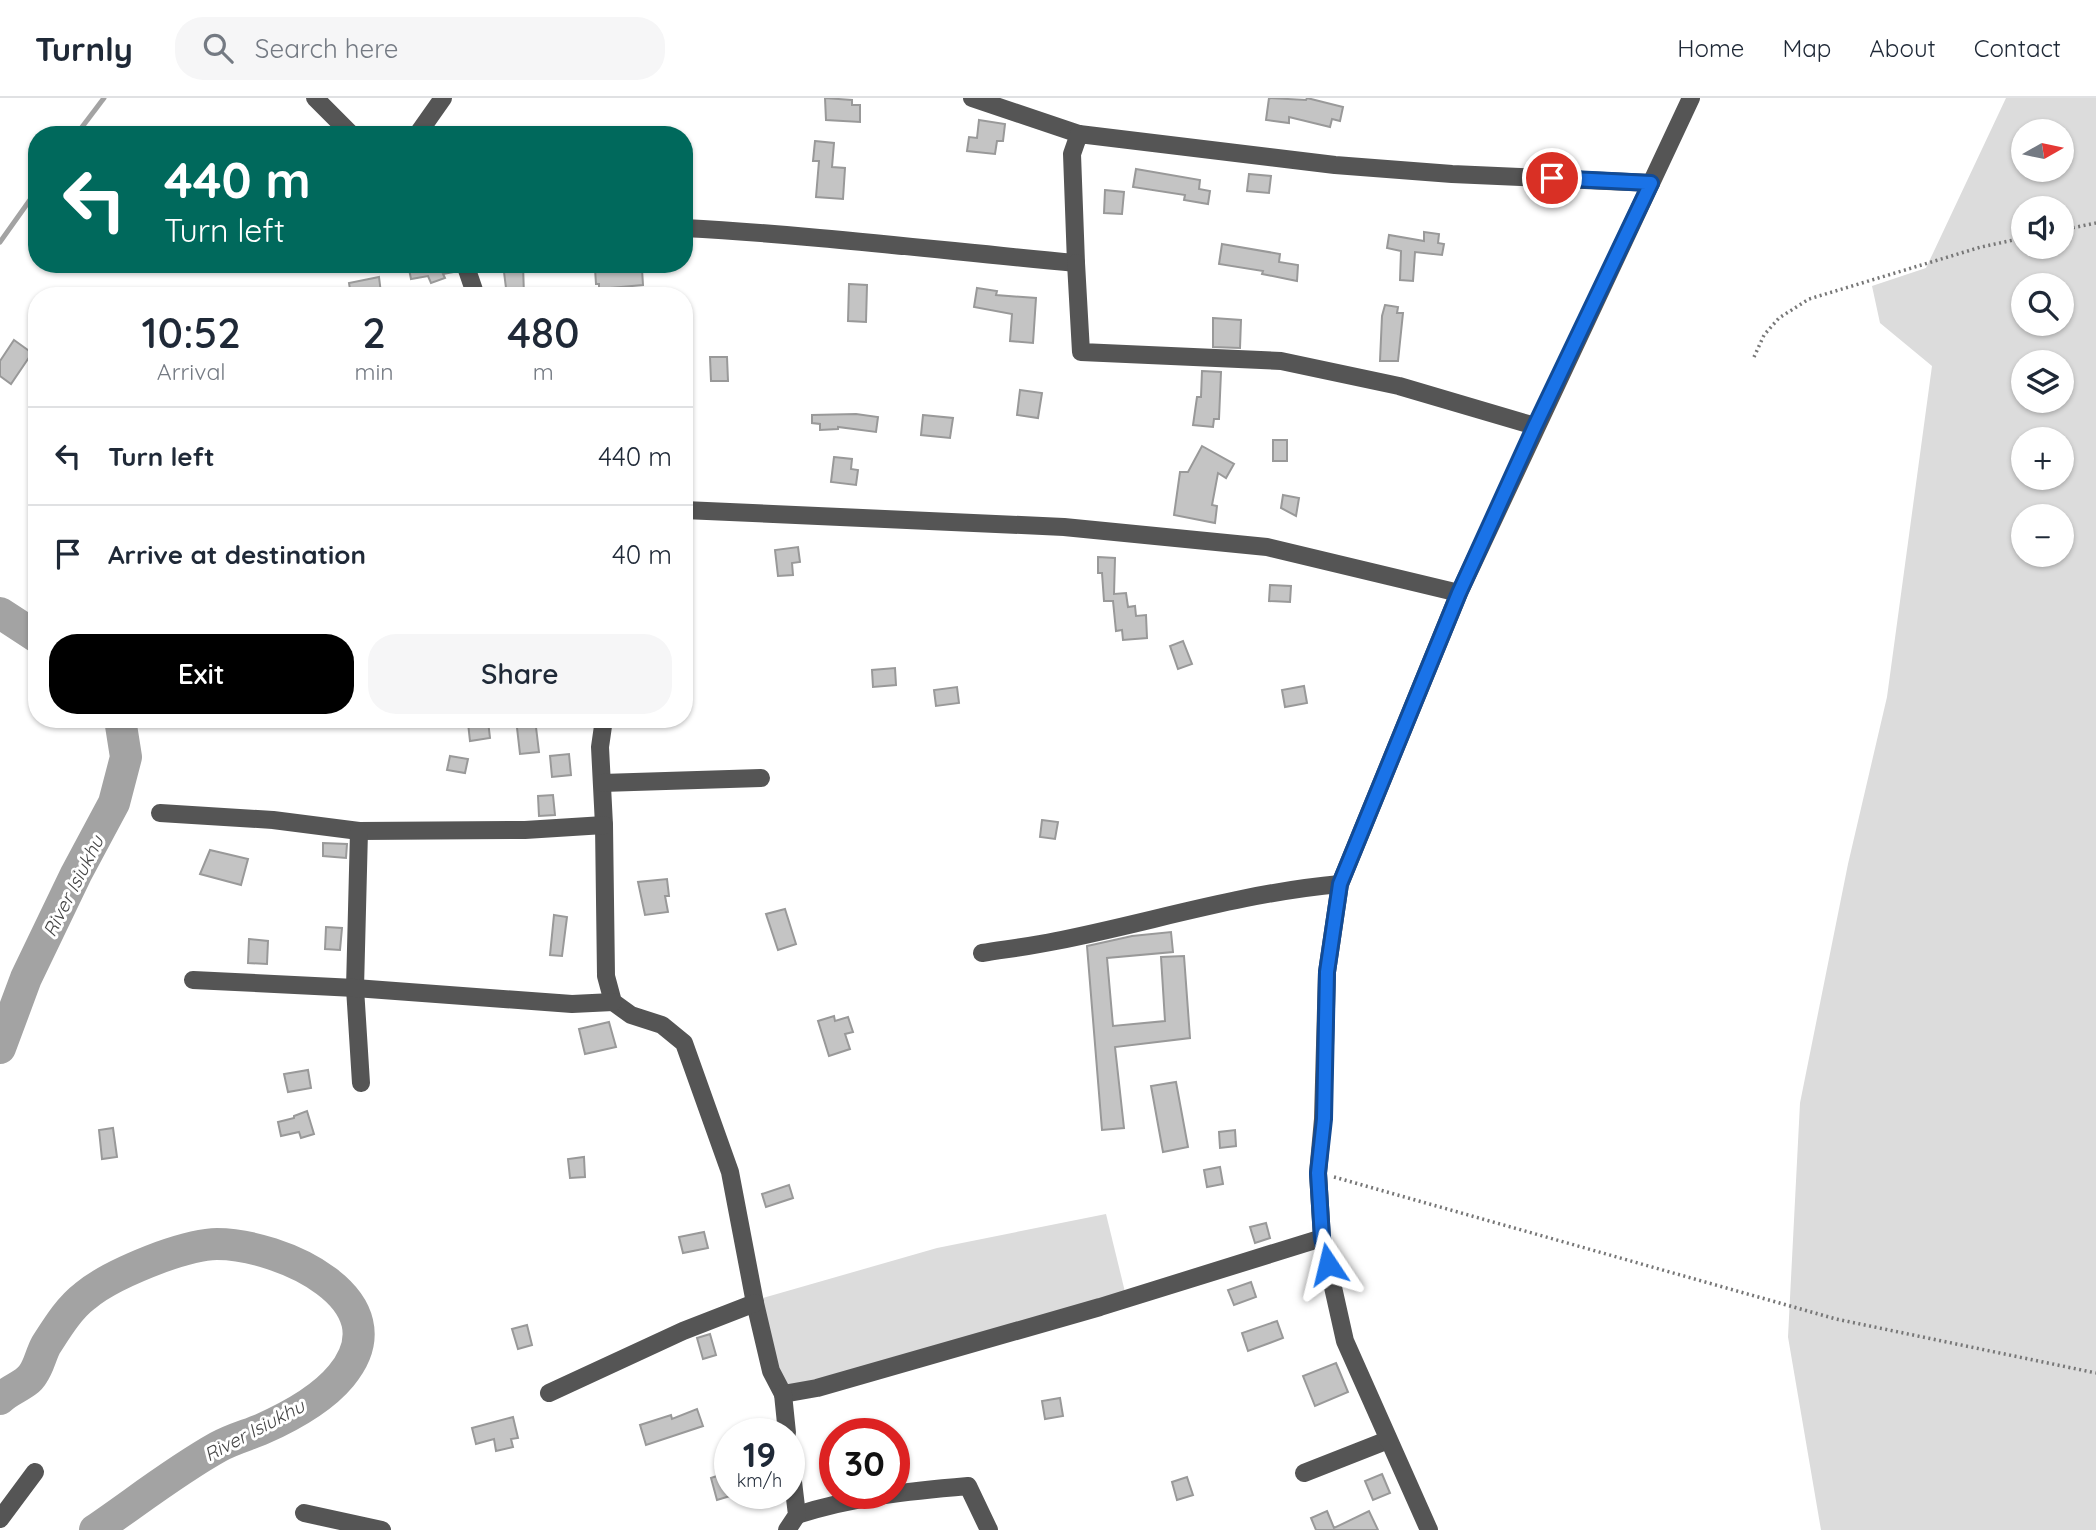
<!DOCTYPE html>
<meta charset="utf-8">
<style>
body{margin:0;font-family:Quicksand,sans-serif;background:#f6f6f7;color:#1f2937;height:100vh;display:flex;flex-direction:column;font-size:26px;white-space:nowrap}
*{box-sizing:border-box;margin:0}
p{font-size:23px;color:#747a83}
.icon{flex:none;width:38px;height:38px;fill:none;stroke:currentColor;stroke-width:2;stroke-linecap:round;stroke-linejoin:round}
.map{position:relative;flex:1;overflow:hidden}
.panel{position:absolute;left:28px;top:189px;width:665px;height:441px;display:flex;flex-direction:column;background:#fff;border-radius:28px;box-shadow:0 2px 5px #0004}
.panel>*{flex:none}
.banner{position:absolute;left:28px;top:28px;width:665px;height:147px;border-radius:28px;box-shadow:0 2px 5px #0004;background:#00695c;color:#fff;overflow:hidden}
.needle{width:46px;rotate:81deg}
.buttons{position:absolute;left:2011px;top:21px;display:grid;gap:14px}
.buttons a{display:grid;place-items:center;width:63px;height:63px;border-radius:50%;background:#fff;box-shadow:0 2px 5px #0004;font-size:35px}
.speed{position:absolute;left:714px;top:1320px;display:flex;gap:14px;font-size:35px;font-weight:700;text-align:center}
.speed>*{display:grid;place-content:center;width:91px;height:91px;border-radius:50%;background:#fff;box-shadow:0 2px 5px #0004;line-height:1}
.speed small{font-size:18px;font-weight:400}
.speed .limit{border:10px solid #d22;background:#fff;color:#111}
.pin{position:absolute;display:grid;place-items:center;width:60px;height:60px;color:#fff;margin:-30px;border:4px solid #fff;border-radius:50%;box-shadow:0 2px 7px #0007}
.me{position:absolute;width:77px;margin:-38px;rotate:350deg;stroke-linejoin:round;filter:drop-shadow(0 0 5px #0008)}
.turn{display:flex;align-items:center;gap:24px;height:147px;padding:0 21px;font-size:32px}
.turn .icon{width:91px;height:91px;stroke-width:2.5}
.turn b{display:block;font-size:49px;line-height:60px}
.eta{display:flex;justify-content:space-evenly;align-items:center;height:119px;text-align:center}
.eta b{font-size:42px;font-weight:600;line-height:49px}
.cta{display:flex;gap:14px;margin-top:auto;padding:14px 21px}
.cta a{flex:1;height:80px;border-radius:28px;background:#000;color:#fff;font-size:28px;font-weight:600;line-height:80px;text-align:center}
.cta a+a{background:#f6f6f7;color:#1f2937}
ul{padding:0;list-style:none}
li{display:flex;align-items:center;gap:21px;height:98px;padding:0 21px;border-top:2px solid #e0e1e3}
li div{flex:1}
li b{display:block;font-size:26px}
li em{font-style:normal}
header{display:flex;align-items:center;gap:42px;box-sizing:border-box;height:98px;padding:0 35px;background:#fff;border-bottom:2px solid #e0e1e3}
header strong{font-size:33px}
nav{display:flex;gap:38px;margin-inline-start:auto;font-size:24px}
.search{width:490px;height:63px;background:#f6f6f7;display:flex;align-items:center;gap:18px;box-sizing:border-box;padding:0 24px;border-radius:28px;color:#747a83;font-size:26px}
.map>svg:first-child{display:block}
</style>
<header>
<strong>Turnly</strong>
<div class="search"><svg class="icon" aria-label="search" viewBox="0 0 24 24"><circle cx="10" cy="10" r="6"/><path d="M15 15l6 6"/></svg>Search here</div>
<nav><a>Home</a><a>Map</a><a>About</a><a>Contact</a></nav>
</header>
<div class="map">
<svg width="2096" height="1432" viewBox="0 0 2096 1432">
<rect width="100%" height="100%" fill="#fff"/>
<g fill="#dcdcdc" fill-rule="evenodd">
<path d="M2006,0H2096V1432H1821L1788,1239L1800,1005L1848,766L1887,599L1932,268L1880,225L1872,188L1926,170ZM2023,33H2062V72H2023ZM2023,110H2062V149H2023ZM2023,187H2062V226H2023ZM2023,264H2062V303H2023ZM2023,341H2062V380H2023ZM2023,418H2062V457H2023Z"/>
<polygon points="1106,1116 1126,1198 783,1293 756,1202 937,1150"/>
</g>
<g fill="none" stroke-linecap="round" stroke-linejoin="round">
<g stroke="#a3a3a3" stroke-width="5">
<polyline points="76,37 104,0"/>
<polyline points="0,144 37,92"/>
</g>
<g stroke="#a3a3a3" stroke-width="32">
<polyline points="0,515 37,539"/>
<polyline points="0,950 26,880 76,776 114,705 126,659 120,621"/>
<path d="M0,1301C10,1291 27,1287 33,1276C39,1268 41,1256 46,1247C57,1230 69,1210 85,1198C105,1181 137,1168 161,1159C178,1153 200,1146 217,1146C279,1146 405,1201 341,1278C322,1301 289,1319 262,1331C248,1337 232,1341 218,1349C175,1373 136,1404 95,1432"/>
</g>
</g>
<g fill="#c4c4c4" stroke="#999" stroke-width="2">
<polygon points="825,0 852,2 852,7 860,7 860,24 826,22"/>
<polygon points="1269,0 1306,2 1307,0 1343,9 1340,23 1332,21 1330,29 1289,19 1289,25 1266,22"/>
<polygon points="979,22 1005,26 1003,43 997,43 995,56 967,53 969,39 977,40"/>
<polygon points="815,43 834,45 832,69 845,70 843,101 816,99 819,63 813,63"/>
<polygon points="1136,71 1200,82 1199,91 1210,93 1208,106 1184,102 1185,97 1133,89"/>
<polygon points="1249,76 1271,78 1269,95 1247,93"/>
<polygon points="1105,92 1124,94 1122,116 1104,115"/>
<polygon points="1424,134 1439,136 1438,145 1444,146 1442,157 1415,154 1413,183 1400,182 1401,153 1387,150 1389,137 1424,143"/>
<polygon points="1222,146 1280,156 1279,164 1298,167 1297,183 1262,176 1263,173 1219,166"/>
<polygon points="408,166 453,166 454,174 443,176 445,180 431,185 428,178 411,181"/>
<polygon points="503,166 523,166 524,198 507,198"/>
<polygon points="632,167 632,172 642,171 643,187 599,191 599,186 596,186 595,171"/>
<polygon points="379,179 381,195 351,198 349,185"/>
<polygon points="849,186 867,187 866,224 848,223"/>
<polygon points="977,190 997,193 996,197 1036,200 1033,245 1010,243 1012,216 974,209"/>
<polygon points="1385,207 1398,209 1397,215 1403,215 1398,263 1380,263 1382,218"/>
<polygon points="1213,220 1241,222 1240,250 1213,249"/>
<polygon points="14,242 32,255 11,286 0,278 0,263"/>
<polygon points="710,259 727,259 728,283 711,283"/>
<polygon points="1202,273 1221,274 1219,321 1214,321 1213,329 1193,327 1197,299 1201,299"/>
<polygon points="1020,292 1042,295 1038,320 1017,317"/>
<polygon points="856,316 878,319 876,334 838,329 838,331 820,332 820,326 812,325 812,317"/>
<polygon points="923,317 953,320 950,340 921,337"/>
<rect x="1273" y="342" width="14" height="21"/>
<polygon points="1202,348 1234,366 1226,380 1218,375 1212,407 1217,408 1215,425 1174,417 1180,374 1188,374"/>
<polygon points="834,359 852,361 851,371 858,372 856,387 831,384"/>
<polygon points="1283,397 1299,400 1296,418 1281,410"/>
<polygon points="798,449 800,464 792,465 793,477 778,478 775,452"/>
<polygon points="1098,459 1115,460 1114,496 1126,495 1128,509 1135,508 1136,518 1146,517 1147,540 1123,542 1122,532 1116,533 1113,503 1104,503 1102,475 1098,475"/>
<polygon points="1270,487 1291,488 1290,504 1269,503"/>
<polygon points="1183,543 1192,566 1178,571 1170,548"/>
<polygon points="895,570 896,587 873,589 872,572"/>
<polygon points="1304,588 1307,605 1285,609 1282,592"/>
<polygon points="957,589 959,605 936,608 934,592"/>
<polygon points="516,621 535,621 539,654 520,656"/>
<polygon points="488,623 490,640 470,643 468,625"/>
<polygon points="569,656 571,677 552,679 550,658"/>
<polygon points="450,658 468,661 465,675 447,672"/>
<polygon points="553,697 555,717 539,718 538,698"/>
<polygon points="1042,722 1058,724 1055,741 1040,739"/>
<polygon points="323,745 347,746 346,760 323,758"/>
<polygon points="210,752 248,761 241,787 200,776"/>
<polygon points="667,781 669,798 665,798 668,814 645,817 638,784"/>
<polygon points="785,811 796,846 778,852 766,816"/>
<polygon points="554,817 567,819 562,858 550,857"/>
<polygon points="326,829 342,830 340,852 325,851"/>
<polygon points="1171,834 1173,854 1107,860 1113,928 1165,923 1161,859 1184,858 1190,940 1115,949 1124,1030 1102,1032 1087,848 1132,838"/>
<polygon points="249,841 268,843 267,866 248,865"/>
<polygon points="834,918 835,923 848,919 853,934 845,936 850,951 829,958 818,923"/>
<polygon points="609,924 616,949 585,956 579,931"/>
<polygon points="308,972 311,990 288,994 284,976"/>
<polygon points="1176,984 1188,1049 1163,1054 1151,988"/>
<polygon points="307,1013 314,1036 301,1040 299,1034 281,1038 278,1024 294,1020 294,1018"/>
<polygon points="113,1030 117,1059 102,1061 99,1032"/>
<polygon points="1235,1032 1236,1048 1220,1050 1219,1034"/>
<polygon points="584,1059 585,1079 570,1080 568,1061"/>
<polygon points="1220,1069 1223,1086 1207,1089 1204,1072"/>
<polygon points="789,1087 793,1100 766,1109 762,1096"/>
<polygon points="1266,1125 1270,1140 1255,1145 1250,1129"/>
<polygon points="704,1134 708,1150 683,1155 679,1139"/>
<polygon points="1251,1184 1256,1199 1234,1207 1228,1192"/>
<polygon points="1277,1223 1283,1240 1248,1253 1242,1235"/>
<polygon points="527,1227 532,1247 518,1251 512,1231"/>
<polygon points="710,1236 716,1257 703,1261 697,1240"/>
<polygon points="1336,1265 1348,1294 1315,1308 1303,1278"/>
<polygon points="1060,1300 1063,1318 1045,1321 1042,1303"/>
<polygon points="697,1311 703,1328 646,1347 640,1327 671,1317 672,1321"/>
<polygon points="513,1319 518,1340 511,1341 513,1349 496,1353 494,1341 476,1346 472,1330"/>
<polygon points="723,1376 730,1398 717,1402 711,1380"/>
<polygon points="1382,1376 1390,1395 1373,1402 1365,1383"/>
<polygon points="1187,1379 1193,1397 1177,1402 1172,1384"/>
<polygon points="1327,1413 1334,1430 1369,1413 1378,1432 1316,1432 1311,1420"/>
</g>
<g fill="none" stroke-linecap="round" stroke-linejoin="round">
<g stroke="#777" stroke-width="3.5" stroke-dasharray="2 3.5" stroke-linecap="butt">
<polyline points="2062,132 2096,125"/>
<polyline points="1754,259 1764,237 1779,220 1809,201 1981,149 2023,140"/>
<polyline points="1334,1079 1836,1221 2096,1275"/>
</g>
<g stroke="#555" stroke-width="18">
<polyline points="315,0 352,37"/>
<polyline points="972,0 1079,36"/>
<polyline points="417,37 443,0"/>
<path d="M684,130C815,137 945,153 1076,165L1072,56L1079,36L1335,67L1452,76L1651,85"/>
<polyline points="1076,165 1081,254 1281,263 1399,288 1535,328"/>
<polyline points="465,166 476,198"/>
<polyline points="684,412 1064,429 1267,449 1459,495"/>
<polyline points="604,621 600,649 604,727 606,878 613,904 631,917 662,927 684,945 730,1074 755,1205 771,1273 783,1296 817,1290 1100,1209 1322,1140"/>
<polyline points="602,685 761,680"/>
<polyline points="160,715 273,722 359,733 525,732 604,727"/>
<polyline points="359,733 355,890 361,985"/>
<path d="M982,855C1007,851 1032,848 1056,843C1152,824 1241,795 1340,786"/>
<polyline points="193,882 355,890 572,906 613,904"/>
<polyline points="549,1295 683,1233 755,1205"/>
<polyline points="783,1296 787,1335"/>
<polyline points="1304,1375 1388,1342"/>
<polyline points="304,1415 382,1432"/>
<path d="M797,1417C853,1399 909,1393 968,1388L989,1432"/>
<polyline points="0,1421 35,1374"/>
<polyline points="787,1432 797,1417 789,1350"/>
<polyline points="1429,1432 1345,1243 1322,1140 1318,1075 1323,1021 1327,874 1340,786 1459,495 1691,0"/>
</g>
</g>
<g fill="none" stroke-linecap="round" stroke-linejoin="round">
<defs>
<polyline id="route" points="1328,1166 1322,1140 1318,1075 1324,1021 1327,874 1340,786 1459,495 1535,328 1651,85 1552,80"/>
</defs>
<use href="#route" stroke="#114b97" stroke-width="18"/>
<use href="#route" stroke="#1a73e8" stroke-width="12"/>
</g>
<g text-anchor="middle" stroke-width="6" stroke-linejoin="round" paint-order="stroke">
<g font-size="19" font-style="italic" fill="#444" stroke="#fff">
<text transform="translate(73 788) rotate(-63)" y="7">River Isiukhu</text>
<text transform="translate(254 1332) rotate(-28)" y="7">River Isiukhu</text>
</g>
</g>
</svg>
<div class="buttons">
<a><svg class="needle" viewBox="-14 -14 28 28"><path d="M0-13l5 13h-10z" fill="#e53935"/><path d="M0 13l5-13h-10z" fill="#747a83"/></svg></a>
<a><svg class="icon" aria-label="sound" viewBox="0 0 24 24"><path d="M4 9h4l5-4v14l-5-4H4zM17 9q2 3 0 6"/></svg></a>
<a><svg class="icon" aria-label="search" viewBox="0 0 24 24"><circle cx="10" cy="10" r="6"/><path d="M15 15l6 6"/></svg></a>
<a><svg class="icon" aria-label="layers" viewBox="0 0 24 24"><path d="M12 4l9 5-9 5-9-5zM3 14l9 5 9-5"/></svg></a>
<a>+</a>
<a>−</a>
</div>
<div class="speed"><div>19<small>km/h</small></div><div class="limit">30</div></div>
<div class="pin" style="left:1552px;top:80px;background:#d93025"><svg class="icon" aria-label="arrive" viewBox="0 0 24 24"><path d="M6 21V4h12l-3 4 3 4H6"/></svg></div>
<svg class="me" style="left:1328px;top:1166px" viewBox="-20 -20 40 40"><path d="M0-17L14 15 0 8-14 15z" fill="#1a73e8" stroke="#fff" stroke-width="4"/></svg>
<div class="banner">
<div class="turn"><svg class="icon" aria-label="left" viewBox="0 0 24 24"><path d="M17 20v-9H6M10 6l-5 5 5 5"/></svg><div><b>440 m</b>Turn left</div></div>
</div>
<section class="panel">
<div class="eta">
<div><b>10:52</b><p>Arrival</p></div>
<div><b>2</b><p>min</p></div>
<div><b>480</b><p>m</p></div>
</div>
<ul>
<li><svg class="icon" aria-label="left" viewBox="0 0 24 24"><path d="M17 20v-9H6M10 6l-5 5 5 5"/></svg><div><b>Turn left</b></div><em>440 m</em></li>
<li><svg class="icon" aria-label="arrive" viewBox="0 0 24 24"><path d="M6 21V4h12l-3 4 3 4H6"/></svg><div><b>Arrive at destination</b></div><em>40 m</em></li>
</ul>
<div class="cta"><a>Exit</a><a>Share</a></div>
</section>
</div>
